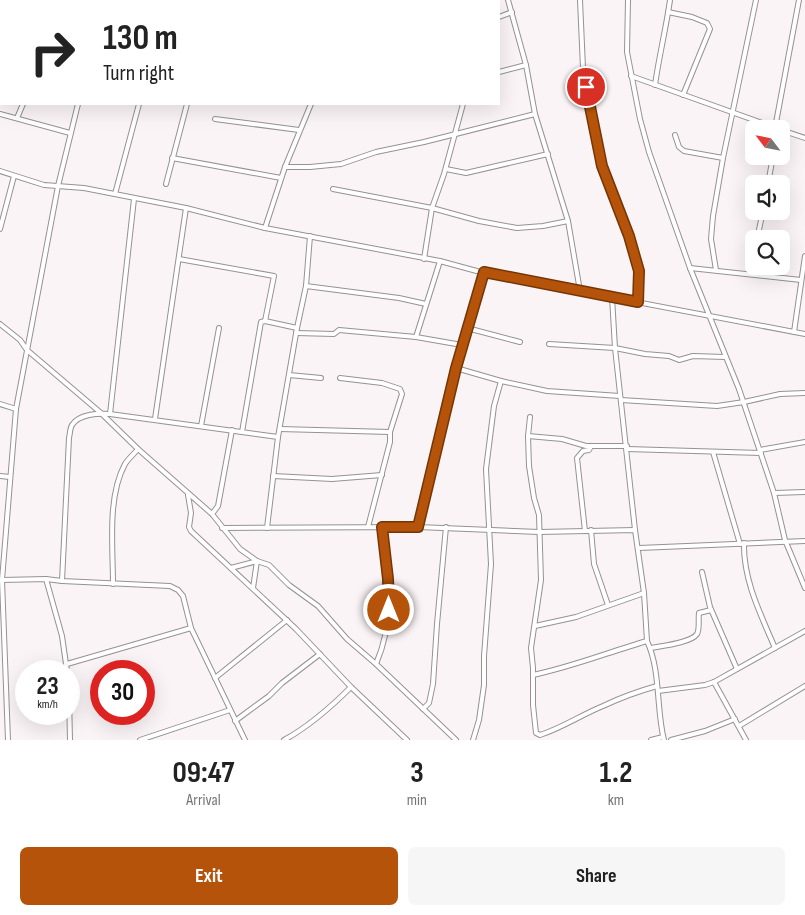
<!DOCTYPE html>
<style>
body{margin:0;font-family:"Sofia Sans Condensed",sans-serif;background:#f6f6f6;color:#222;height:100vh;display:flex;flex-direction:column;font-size:19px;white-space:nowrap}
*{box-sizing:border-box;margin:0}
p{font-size:16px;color:#767676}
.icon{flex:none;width:28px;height:28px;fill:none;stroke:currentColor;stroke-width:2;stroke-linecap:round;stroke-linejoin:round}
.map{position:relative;height:740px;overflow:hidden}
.drawer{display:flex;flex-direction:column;background:#fff;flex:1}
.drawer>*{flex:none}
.top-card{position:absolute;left:0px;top:0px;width:500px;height:105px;box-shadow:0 5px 20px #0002;background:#fff;color:#222;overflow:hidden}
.needle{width:32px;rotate:302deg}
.controls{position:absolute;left:745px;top:120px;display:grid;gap:10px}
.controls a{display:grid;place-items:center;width:45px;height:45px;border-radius:8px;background:#fff;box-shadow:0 5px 20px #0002;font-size:25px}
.speed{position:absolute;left:15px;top:660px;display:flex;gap:10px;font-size:25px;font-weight:700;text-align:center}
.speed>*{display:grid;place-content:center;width:65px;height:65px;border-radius:50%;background:#fff;box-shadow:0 5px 20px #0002;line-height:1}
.speed small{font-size:12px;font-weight:400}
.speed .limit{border:8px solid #d22;background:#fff;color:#111}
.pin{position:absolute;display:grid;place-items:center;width:42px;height:42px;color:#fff;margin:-21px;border:2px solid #fff;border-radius:50%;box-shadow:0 1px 5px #0007}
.me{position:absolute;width:55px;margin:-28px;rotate:0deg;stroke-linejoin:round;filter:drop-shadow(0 0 4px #0008)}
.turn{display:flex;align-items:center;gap:18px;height:105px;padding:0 20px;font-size:22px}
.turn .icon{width:65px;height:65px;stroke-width:2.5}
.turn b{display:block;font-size:35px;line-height:42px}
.eta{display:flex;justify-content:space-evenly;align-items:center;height:85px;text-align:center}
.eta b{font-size:30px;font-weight:700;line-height:35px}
.primary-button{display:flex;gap:10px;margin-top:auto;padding:10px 20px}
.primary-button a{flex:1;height:58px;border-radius:8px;background:#b45309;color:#fff;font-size:20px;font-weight:700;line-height:58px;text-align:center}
.primary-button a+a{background:#f6f6f6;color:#222}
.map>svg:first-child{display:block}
</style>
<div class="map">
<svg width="805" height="740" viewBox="0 0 805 740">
<rect width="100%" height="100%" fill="#fbf4f6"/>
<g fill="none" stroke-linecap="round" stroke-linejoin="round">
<defs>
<g id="minor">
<polyline points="409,0 409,1"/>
<polyline points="458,0 458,1"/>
<polyline points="508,0 526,65 535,114 568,221 580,291"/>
<polyline points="580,0 583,68 589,106 602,166 629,235 639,271 638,301"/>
<polyline points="628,0 627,52 640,119 649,152 690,268 739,389 774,493 785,540 805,588"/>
<polyline points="118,1 118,0"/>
<polyline points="170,1 171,0"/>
<polyline points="237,1 237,0"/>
<polyline points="262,1 263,0"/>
<polyline points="306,1 307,0"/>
<polyline points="354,1 354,0"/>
<polyline points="668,12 692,17 707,23 710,29 683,95"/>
<polyline points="499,17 512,12"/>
<polyline points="499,72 526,65"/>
<polyline points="631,76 779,129"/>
<path d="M655,85C659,56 666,29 670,0"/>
<polyline points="0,114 70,133"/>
<polyline points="17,118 23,104"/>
<polyline points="215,119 299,130"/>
<polyline points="775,128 799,0"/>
<polyline points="781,130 805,138"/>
<polyline points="675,135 679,147 684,151 723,158"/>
<polyline points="172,158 281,178"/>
<polyline points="285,167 310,167 341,164 376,152 424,142 535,114"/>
<polyline points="446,169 466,173 548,154"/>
<polyline points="0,171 44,185 84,188 186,208 265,228 440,261 484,273 805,334"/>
<polyline points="166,184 187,104"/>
<polyline points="768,184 773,156"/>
<polyline points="333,189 432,208 479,221 517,228 543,226 568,221"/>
<polyline points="115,194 139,104"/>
<polyline points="265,228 285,167 311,104"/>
<polyline points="0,229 14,176"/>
<polyline points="757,239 763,211"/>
<polyline points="179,259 274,276 265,321"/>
<polyline points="424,259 432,208 444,174 463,104"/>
<polyline points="690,268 801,280"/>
<polyline points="716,270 711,239 713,216 723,158 756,0"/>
<polyline points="751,273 754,258"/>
<polyline points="306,286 399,298 426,304"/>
<polyline points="612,297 615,348 635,530"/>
<polyline points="0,324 20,340 27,350 101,413 138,449 212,514 240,549 257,561 269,565 289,585 318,606 347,639 376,664 456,740"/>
<polyline points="467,328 520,342"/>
<polyline points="794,332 805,256"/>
<polyline points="296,333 334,334 339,330 416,337 462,345"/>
<polyline points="416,337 440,261"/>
<polyline points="549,344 615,348 645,354 669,356 679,360 693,356 725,357"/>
<polyline points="456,368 501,381 547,391 620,396"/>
<polyline points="289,375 321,378"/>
<polyline points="340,378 382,383 400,389 402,394 390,432"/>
<polyline points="621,400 717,406 744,402 780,394 805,393"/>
<polyline points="0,404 16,409"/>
<polyline points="110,414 134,199"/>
<path d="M530,417L528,436L529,466L534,498L539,515L541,580L531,648L533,668V705L536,733L540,735C562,728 581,715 603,706C620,698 639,691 657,686"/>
<polyline points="155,419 186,208"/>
<polyline points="201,426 219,328"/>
<polyline points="280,429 390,432 390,442 368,527"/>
<polyline points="242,432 261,322 265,321 297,328"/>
<polyline points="528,436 562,439 586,446 627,446"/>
<polyline points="627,449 761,453"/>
<polyline points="760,450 805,442"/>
<polyline points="713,452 740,544"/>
<polyline points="0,476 10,477"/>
<polyline points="273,476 332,479 382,475"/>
<polyline points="774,493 805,492"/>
<polyline points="188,495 191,513 189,527 191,531 296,629 351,687 407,740"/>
<polyline points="212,514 218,506 232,430"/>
<polyline points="418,527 456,368 484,273"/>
<path d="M222,528L418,527L539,532L635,530L644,593L647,641C661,671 656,709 664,740"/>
<polyline points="267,528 278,437 297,328 306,286 310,236"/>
<polyline points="591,530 594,564 608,605"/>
<polyline points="585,531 577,458 583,451 589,450 591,446"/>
<path d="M744,543C743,580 761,615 775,648"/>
<polyline points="639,548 805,541"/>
<polyline points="231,568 257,561 253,588"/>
<polyline points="702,572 710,607 737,669"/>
<polyline points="46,579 62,636 67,671"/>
<polyline points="2,580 46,579 62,581 170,586 178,590 183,596 191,628 245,740"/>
<path d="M62,581L69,438C70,434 70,428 72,425C79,414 98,413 110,414L278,437"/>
<path d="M113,584C113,547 107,497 125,464C128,459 134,454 138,449"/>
<polyline points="535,626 576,617 644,593"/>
<path d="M651,648C661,646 691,643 697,634C700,629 698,619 699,613L711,610"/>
<polyline points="67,664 191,628"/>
<path d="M376,664C396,618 388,575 382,527"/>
<path d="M533,675C572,667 609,652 647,641"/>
<polyline points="215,678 287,620"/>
<polyline points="714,682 746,740"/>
<polyline points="658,691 705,685 714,682 805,631"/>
<polyline points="69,696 70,740"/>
<polyline points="423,709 429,703 433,684 437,624 446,527"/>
<polyline points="235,721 269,696 282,683 320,654"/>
<polyline points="739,726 805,686"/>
<polyline points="8,740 2,580 16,409 58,186 78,104"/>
<polyline points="140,740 230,710"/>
<path d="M284,740C310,726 331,707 351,687"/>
<polyline points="473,740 479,720 484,685 484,656 491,564 486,469 494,406 501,381"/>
<polyline points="651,740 663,737"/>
<polyline points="671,740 705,731 735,719"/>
</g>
</defs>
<use href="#minor" stroke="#979192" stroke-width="6"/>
<use href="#minor" stroke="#fff" stroke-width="4"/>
</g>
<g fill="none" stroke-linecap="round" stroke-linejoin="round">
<defs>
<polyline id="route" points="389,610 388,579 382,527 418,527 456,368 484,272 638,302 639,271 629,236 602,166 586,87"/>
</defs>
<use href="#route" stroke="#753606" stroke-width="12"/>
<use href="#route" stroke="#b45309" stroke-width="9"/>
</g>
</svg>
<div class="controls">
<a><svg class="needle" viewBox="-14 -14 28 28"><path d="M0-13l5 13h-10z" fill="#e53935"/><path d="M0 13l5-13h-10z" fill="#767676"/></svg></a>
<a><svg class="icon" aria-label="sound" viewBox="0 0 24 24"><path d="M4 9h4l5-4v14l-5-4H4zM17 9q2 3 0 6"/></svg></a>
<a><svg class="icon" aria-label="search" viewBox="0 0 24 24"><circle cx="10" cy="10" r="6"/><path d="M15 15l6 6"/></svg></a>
</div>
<div class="speed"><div>23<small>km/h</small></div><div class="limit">30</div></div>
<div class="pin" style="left:586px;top:87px;background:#d93025"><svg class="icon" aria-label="arrive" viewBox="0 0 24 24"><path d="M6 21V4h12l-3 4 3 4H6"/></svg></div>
<svg class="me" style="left:389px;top:610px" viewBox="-20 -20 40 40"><circle r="17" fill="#b45309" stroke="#fff" stroke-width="3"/><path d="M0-11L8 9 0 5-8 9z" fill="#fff"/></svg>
<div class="top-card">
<div class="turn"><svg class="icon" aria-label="right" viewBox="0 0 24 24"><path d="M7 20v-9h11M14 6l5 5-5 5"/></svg><div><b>130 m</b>Turn right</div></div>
</div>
</div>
<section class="drawer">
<div class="eta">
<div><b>09:47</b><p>Arrival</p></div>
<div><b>3</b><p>min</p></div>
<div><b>1.2</b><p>km</p></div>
</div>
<div class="primary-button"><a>Exit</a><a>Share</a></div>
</section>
